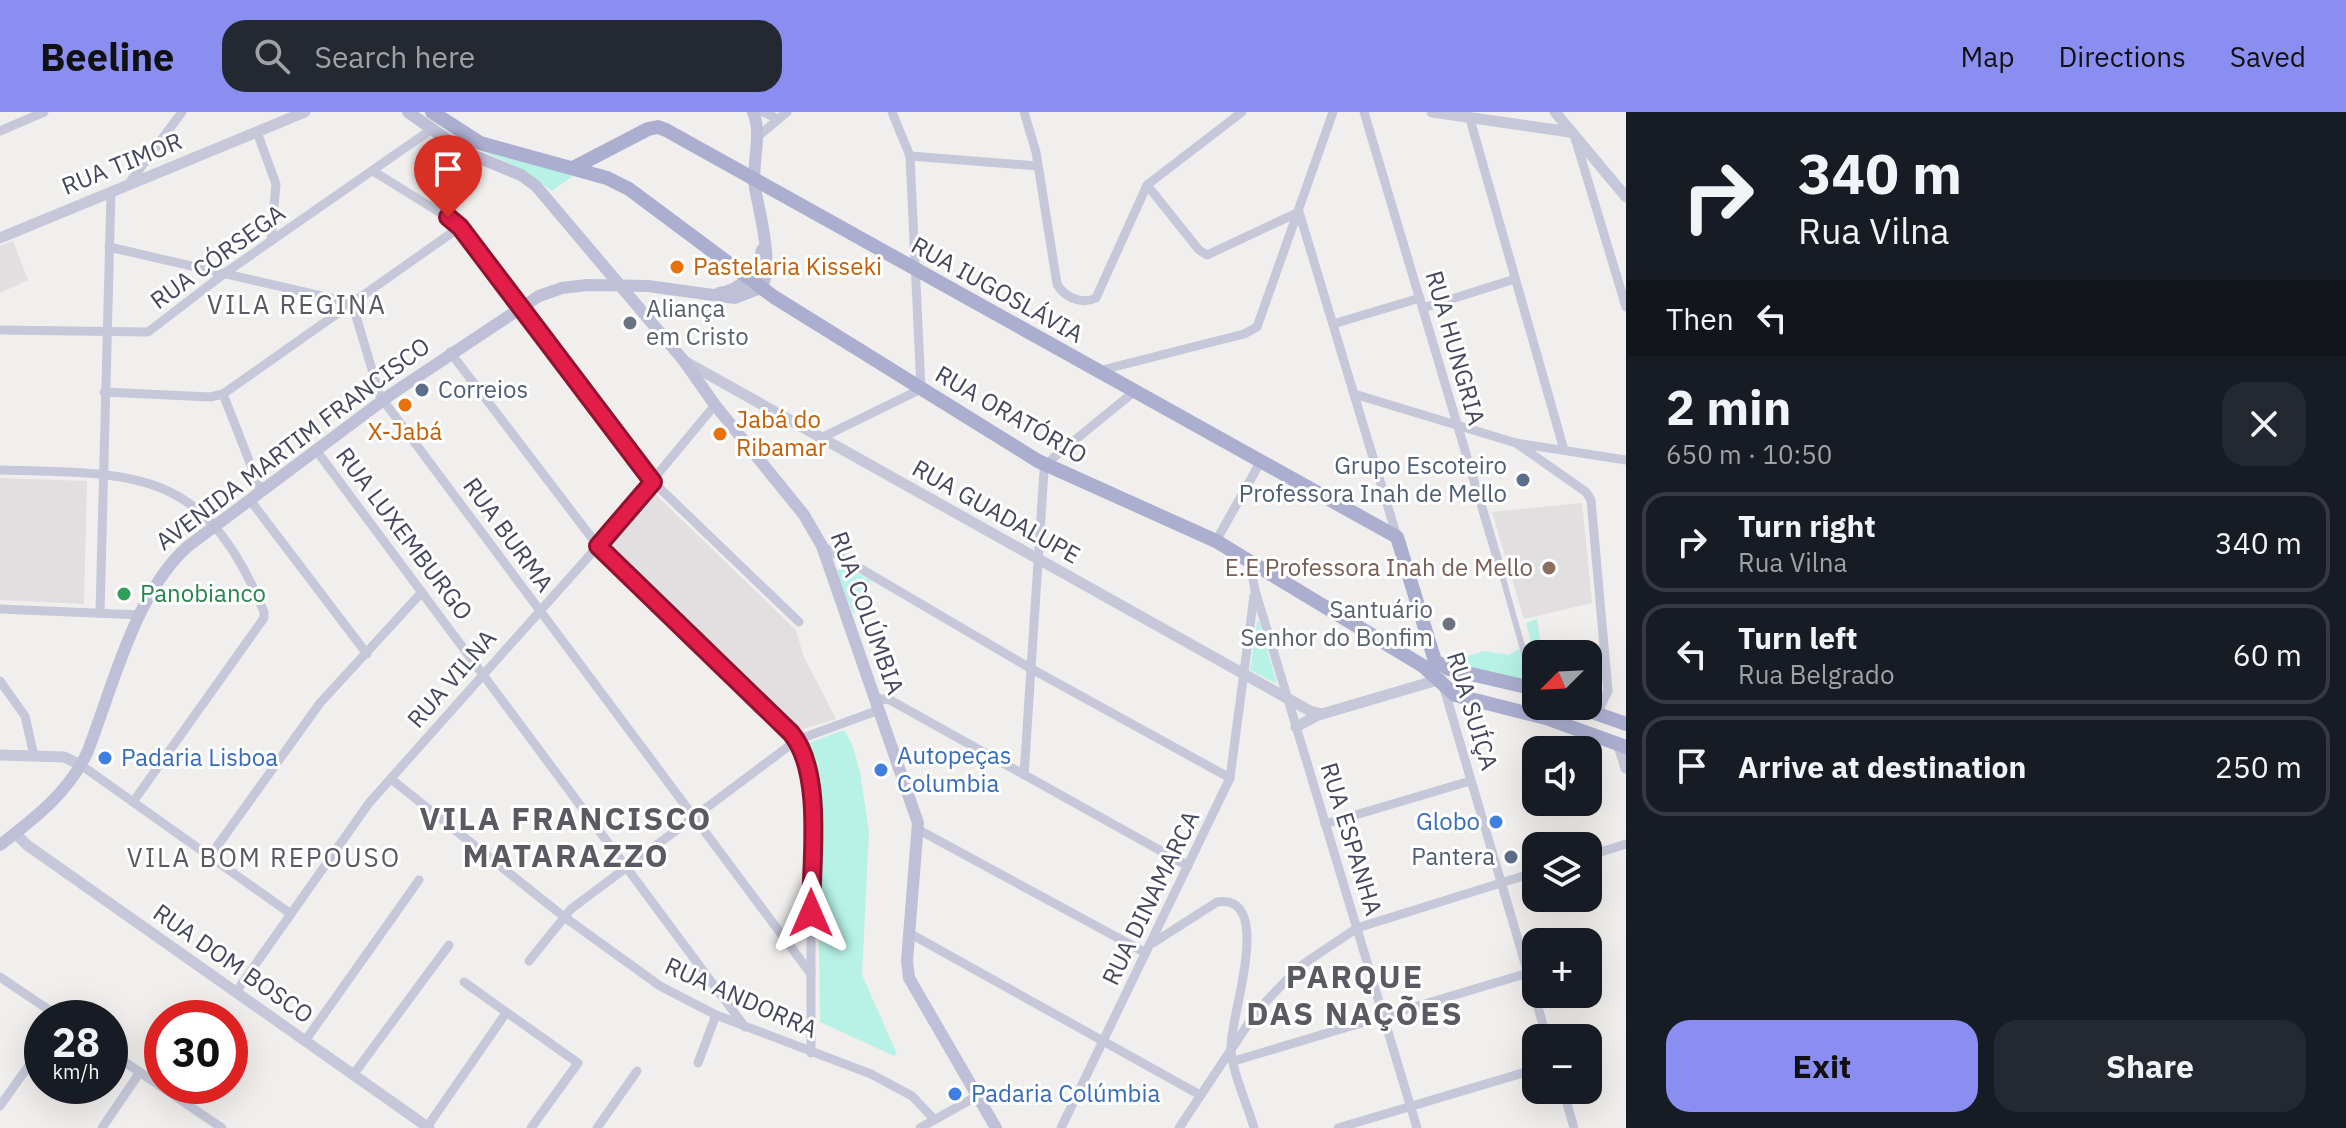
<!DOCTYPE html>
<meta charset="utf-8">
<style>
body{margin:0;font-family:"IBM Plex Sans",sans-serif;background:#242831;color:#f1f3f6;height:100vh;display:flex;flex-direction:column;font-size:30px;white-space:nowrap}
*{box-sizing:border-box;margin:0}
p{font-size:26px;color:#9ea1a6}
.icon{flex:none;width:44px;height:44px;fill:none;stroke:currentColor;stroke-width:2;stroke-linecap:round;stroke-linejoin:round}
.map{position:relative;flex:1;overflow:hidden}
.sheet{display:flex;flex-direction:column;background:#171b24;width:720px}
.sheet>*{flex:none}
.hud{background:#171b24;color:#f1f3f6;overflow:hidden}
.needle{width:52px;rotate:246deg}
.fabs{position:absolute;left:1522px;top:528px;display:grid;gap:16px}
.fabs a{display:grid;place-items:center;width:80px;height:80px;border-radius:16px;background:#171b24;box-shadow:0 8px 32px #0002;font-size:40px}
.speed{position:absolute;left:24px;top:888px;display:flex;gap:16px;font-size:40px;font-weight:700;text-align:center}
.speed>*{display:grid;place-content:center;width:104px;height:104px;border-radius:50%;background:#171b24;box-shadow:0 8px 32px #0002;line-height:1}
.speed small{font-size:20px;font-weight:400}
.speed .limit{border:12px solid #d22;background:#fff;color:#111}
.pin{position:absolute;display:grid;place-items:center;width:68px;height:68px;color:#fff;margin:-82px -34px;border-radius:50% 50% 50% 0;rotate:-45deg;box-shadow:0 0 8px #0007}
.pin .icon{rotate:45deg}
.me{position:absolute;width:88px;margin:-44px;rotate:0deg;stroke-linejoin:round;filter:drop-shadow(0 0 6px #0008)}
.turn{display:flex;align-items:center;gap:28px;height:168px;padding:0 40px;font-size:36px}
.turn .icon{width:104px;height:104px;stroke-width:2.5}
.turn b{display:block;font-size:56px;line-height:68px}
.then{display:flex;align-items:center;height:76px;padding:0 40px;background:#0003;gap:16px;font-size:30px}
.round{display:grid;place-items:center;flex:none;width:84px;height:84px;border-radius:24px;background:#242831}
.head{display:flex;align-items:center;justify-content:space-between;height:136px;padding:0 40px}
h1{font-size:48px;font-weight:700;line-height:60px}
.primary-button{display:flex;gap:16px;margin-top:auto;padding:16px 40px}
.primary-button a{flex:1;height:92px;border-radius:24px;background:#8a8ef1;color:#111;font-size:32px;font-weight:700;line-height:92px;text-align:center}
.primary-button a+a{background:#242831;color:#f1f3f6}
ul{padding:0;list-style:none}
li{display:flex;align-items:center;gap:24px;height:100px;margin:0 16px 12px;padding:0 24px;border:4px solid #363941;border-radius:24px}
li div{flex:1}
li b{display:block;font-size:30px}
li em{font-style:normal}
header{display:flex;align-items:center;gap:48px;box-sizing:border-box;height:112px;padding:0 40px;background:#8a8ef1;color:#111}
header strong{font-size:38px}
nav{display:flex;gap:44px;margin-inline-start:auto;font-size:28px}
.search{width:560px;height:72px;background:#242831;display:flex;align-items:center;gap:20px;box-sizing:border-box;padding:0 28px;border-radius:24px;color:#9ea1a6;font-size:30px}
main{display:flex;flex:1;min-height:0}
.map>svg:first-child{display:block}
</style>
<header>
<strong>Beeline</strong>
<div class="search"><svg class="icon" aria-label="search" viewBox="0 0 24 24"><circle cx="10" cy="10" r="6"/><path d="M15 15l6 6"/></svg>Search here</div>
<nav><a>Map</a><a>Directions</a><a>Saved</a></nav>
</header>
<main>
<div class="map">
<svg width="1626" height="1016" viewBox="0 0 1626 1016">
<rect width="100%" height="100%" fill="#f0efed"/>
<g fill="#e1dfdf">
<polygon points="13,129 28,168 0,181 0,134"/>
<polygon points="0,366 87,369 84,492 0,488"/>
<polygon points="655,382 796,518 803,543 836,607 800,618 609,433"/>
<polygon points="1582,391 1592,491 1524,507 1492,400"/>
</g>
<polygon fill="#fcecdb" points="1597,528 1601,582 1598,591 1588,593 1588,542 1564,542 1563,530"/>
<g fill="#b8f2e6">
<polygon points="465,31 573,64 552,79 527,60"/>
<polygon points="842,453 871,469 853,502 837,459"/>
<polygon points="1537,507 1541,532 1563,530 1564,542 1536,542 1536,571 1446,551 1484,539 1509,543 1531,529 1526,511"/>
<polygon points="1257,509 1259,509 1277,572 1250,558"/>
<polygon points="844,618 852,632 860,660 869,720 862,863 897,942 894,944 820,910 817,668 809,631"/>
</g>
<g fill="none" stroke-linecap="round" stroke-linejoin="round">
<polyline stroke="#c6c8d9" stroke-width="6" points="1498,449 1534,576"/>
<g stroke="#c6c8d9" stroke-width="9">
<polyline points="763,0 778,7"/>
<path d="M1024,0L1036,40L1057,172C1064,185 1081,193 1096,186L1147,73L1242,0"/>
<polyline points="1364,0 1498,449"/>
<polyline points="1470,7 1564,338"/>
<polyline points="0,19 44,0"/>
<polyline points="257,20 276,72 271,129"/>
<polyline points="756,26 787,0"/>
<polyline points="1575,26 1626,195"/>
<polyline points="910,44 1037,54"/>
<polyline points="373,59 455,110 648,365 799,510"/>
<polyline points="1147,73 1199,138 1207,143 1299,100 1397,425"/>
<polyline points="127,74 182,0"/>
<polyline points="109,135 352,191 380,284 811,862"/>
<polyline points="1423,196 1515,167"/>
<polyline points="1333,212 1420,186"/>
<polyline points="0,218 148,220 225,161 432,17"/>
<polyline points="450,240 598,434 791,621 806,646 811,669 811,941"/>
<polyline points="1098,259 1244,222 1257,215 1333,0"/>
<polyline points="104,280 210,285 223,282 460,115"/>
<polyline points="223,282 261,379"/>
<polyline points="1354,282 1516,331 1626,348"/>
<polyline points="819,327 921,277 910,44 892,0"/>
<polyline points="1516,331 1586,380 1591,388 1608,579 1596,604"/>
<polyline points="316,338 745,915"/>
<path d="M0,358C138,362 204,355 264,500V506L133,690"/>
<polyline points="250,388 367,542"/>
<polyline points="1216,429 1261,349"/>
<polyline points="822,434 1030,556 1230,666"/>
<polyline points="1250,450 1255,478 1417,1016"/>
<polyline points="0,497 141,503"/>
<polyline points="100,501 111,80"/>
<polyline points="0,569 25,604 34,644"/>
<polyline points="1443,573 1547,926"/>
<polyline points="876,586 890,588 1188,754"/>
<polyline points="81,653 291,802"/>
<polyline points="1024,663 1044,359 1053,346 1135,279"/>
<polyline points="391,667 563,804 660,874 716,903 871,962 912,984 933,1006"/>
<polyline points="1325,712 1470,669"/>
<polyline points="919,718 1146,841"/>
<polyline points="210,744 320,591 422,480"/>
<polyline points="1588,744 1626,732"/>
<polyline points="909,821 1200,983"/>
<path d="M1153,831L1217,790C1277,781 1228,909 1231,938C1233,963 1247,991 1254,1016"/>
<polyline points="529,849 571,797 797,628 879,598"/>
<polyline points="0,865 61,906"/>
<polyline points="464,870 578,951 531,1016"/>
<polyline points="236,880 369,691 598,434 715,293"/>
<polyline points="305,929 419,768"/>
<polyline points="110,940 222,1016"/>
<polyline points="1234,949 1528,861"/>
<polyline points="698,951 716,903"/>
<polyline points="353,963 449,833"/>
<polyline points="1563,978 1574,1016"/>
<polyline points="0,994 42,935"/>
<polyline points="427,1015 506,901"/>
<polyline points="102,1016 140,960"/>
<polyline points="597,1016 637,959"/>
<polyline points="920,1016 977,984"/>
<polyline points="1061,1016 1230,666 1254,484"/>
<polyline points="1179,1016 1256,900 1299,855 1357,816 1536,760"/>
<polyline points="1338,1016 1536,957"/>
</g>
<g stroke="#c6c8d9" stroke-width="11">
<polyline points="1432,0 1570,20"/>
<polyline points="1555,0 1626,85"/>
<polyline points="0,126 305,0"/>
<polyline points="686,250 1310,599 1322,602 1441,567"/>
<polyline points="1296,615 1320,602"/>
<polyline points="1619,634 1626,656"/>
<polyline points="0,643 64,645 81,653"/>
<polyline points="15,721 27,733 429,1016"/>
</g>
<g stroke="#bfc0d8" stroke-width="12">
<polyline points="408,0 465,40 521,63 536,74 684,249 715,293 804,403 822,434 918,711 907,849 909,866 996,1016"/>
<path d="M719,181C741,178 758,160 762,138"/>
<path d="M0,733C35,706 68,681 87,641C113,575 134,483 187,435L390,283L539,184L562,176L587,173L648,174L735,186L761,176C775,157 759,99 755,76C751,52 763,23 753,0"/>
</g>
<g stroke="#abaecf" stroke-width="14">
<polyline points="432,0 480,31 607,66 629,77 774,185 1038,349 1216,429 1423,554 1455,583 1546,606 1626,635"/>
<polyline points="573,56 648,17 658,15 666,18 1397,425 1435,549 1449,557 1536,577"/>
<polyline points="1575,594 1626,612"/>
</g>
</g>
<g fill="none" stroke-linecap="round" stroke-linejoin="round">
<defs>
<path id="route" d="M448,105L460,115L653,370L598,434L791,621C824,660 811,751 811,801"/>
</defs>
<use href="#route" stroke="#92132f" stroke-width="20"/>
<use href="#route" stroke="#e11d48" stroke-width="14"/>
</g>
<g fill="#e8710a" stroke="#fff" stroke-width="3">
<circle cx="677" cy="155" r="8"/>
<circle cx="405" cy="293" r="8"/>
<circle cx="720" cy="322" r="8"/>
</g>
<g fill="#6b7280" stroke="#fff" stroke-width="3">
<circle cx="630" cy="211" r="8"/>
<circle cx="1449" cy="512" r="8"/>
</g>
<g fill="#5c6f8a" stroke="#fff" stroke-width="3">
<circle cx="422" cy="278" r="8"/>
<circle cx="1523" cy="368" r="8"/>
<circle cx="1511" cy="745" r="8"/>
</g>
<circle fill="#8d6e63" stroke="#fff" stroke-width="3" cx="1549" cy="456" r="8"/>
<circle fill="#2e9e5b" stroke="#fff" stroke-width="3" cx="124" cy="482" r="8"/>
<g fill="#3f7fe0" stroke="#fff" stroke-width="3">
<circle cx="105" cy="646" r="8"/>
<circle cx="881" cy="658" r="8"/>
<circle cx="1496" cy="710" r="8"/>
<circle cx="955" cy="982" r="8"/>
</g>
<g text-anchor="middle" stroke-width="6" stroke-linejoin="round" paint-order="stroke">
<g font-size="24" fill="#45475c" stroke="#fff">
<text transform="translate(122 52) rotate(-22)" y="8">RUA TIMOR</text>
<text transform="translate(218 145) rotate(-36)" y="8">RUA CÓRSEGA</text>
<text transform="translate(997 178) rotate(29)" y="8">RUA IUGOSLÁVIA</text>
<text transform="translate(1455 236) rotate(74)" y="8">RUA HUNGRIA</text>
<text transform="translate(1011 303) rotate(30)" y="8">RUA ORATÓRIO</text>
<text transform="translate(293 332) rotate(-37)" y="8">AVENIDA MARTIM FRANCISCO</text>
<text transform="translate(996 400) rotate(29)" y="8">RUA GUADALUPE</text>
<text transform="translate(404 422) rotate(53)" y="8">RUA LUXEMBURGO</text>
<text transform="translate(508 423) rotate(54)" y="8">RUA BURMA</text>
<text transform="translate(867 501) rotate(70)" y="8">RUA COLÚMBIA</text>
<text transform="translate(452 567) rotate(-49)" y="8">RUA VILNA</text>
<text transform="translate(1472 599) rotate(73)" y="8">RUA SUÍÇA</text>
<text transform="translate(1351 727) rotate(73)" y="8">RUA ESPANHA</text>
<text transform="translate(1151 786) rotate(-64)" y="8">RUA DINAMARCA</text>
<text transform="translate(233 852) rotate(35)" y="8">RUA DOM BOSCO</text>
<text transform="translate(741 886) rotate(24)" y="8">RUA ANDORRA</text>
</g>
<g font-size="24" fill="#c56008" stroke="#fff" text-anchor="start">
<text x="693" y="163">Pastelaria Kisseki</text>
<text x="736" y="316">Jabá do<tspan x="736" dy="28">Ribamar</tspan></text>
<text x="405" y="328" text-anchor="middle">X-Jabá</text>
</g>
<g font-size="24" fill="#5b616d" stroke="#fff" text-anchor="start">
<text x="646" y="205">Aliança<tspan x="646" dy="28">em Cristo</tspan></text>
<text x="1433" y="506" text-anchor="end">Santuário<tspan x="1433" dy="28">Senhor do Bonfim</tspan></text>
</g>
<g font-size="24" fill="#4e5e75" stroke="#fff" text-anchor="end">
<text x="438" y="286" text-anchor="start">Correios</text>
<text x="1507" y="362">Grupo Escoteiro<tspan x="1507" dy="28">Professora Inah de Mello</tspan></text>
<text x="1495" y="753">Pantera</text>
</g>
<g font-size="24" fill="#785e54" stroke="#fff" text-anchor="end">
<text x="1533" y="464">E.E Professora Inah de Mello</text>
</g>
<g font-size="24" fill="#27864d" stroke="#fff" text-anchor="start">
<text x="140" y="490">Panobianco</text>
</g>
<g font-size="24" fill="#366cbe" stroke="#fff" text-anchor="start">
<text x="897" y="652">Autopeças<tspan x="897" dy="28">Columbia</tspan></text>
<text x="121" y="654">Padaria Lisboa</text>
<text x="1480" y="718" text-anchor="end">Globo</text>
<text x="971" y="990">Padaria Colúmbia</text>
</g>
<g font-size="26" letter-spacing="2" fill="#5a5a63" stroke="#fff">
<text x="297" y="202">VILA REGINA</text>
<text x="264" y="755">VILA BOM REPOUSO</text>
</g>
<g font-size="32" font-weight="bold" letter-spacing="2" fill="#5a5a63" stroke="#fff">
<text x="566" y="718">VILA FRANCISCO<tspan x="566" dy="37">MATARAZZO</tspan></text>
<text x="1355" y="876">PARQUE<tspan x="1355" dy="37">DAS NAÇÕES</tspan></text>
</g>
</g>
</svg>
<div class="fabs">
<a><svg class="needle" viewBox="-14 -14 28 28"><path d="M0-13l5 13h-10z" fill="#e53935"/><path d="M0 13l5-13h-10z" fill="#9ea1a6"/></svg></a>
<a><svg class="icon" aria-label="sound" viewBox="0 0 24 24"><path d="M4 9h4l5-4v14l-5-4H4zM17 9q2 3 0 6"/></svg></a>
<a><svg class="icon" aria-label="layers" viewBox="0 0 24 24"><path d="M12 4l9 5-9 5-9-5zM3 14l9 5 9-5"/></svg></a>
<a>+</a>
<a>−</a>
</div>
<div class="speed"><div>28<small>km/h</small></div><div class="limit">30</div></div>
<div class="pin" style="left:448px;top:105px;background:#d93025"><svg class="icon" aria-label="arrive" viewBox="0 0 24 24"><path d="M6 21V4h12l-3 4 3 4H6"/></svg></div>
<svg class="me" style="left:811px;top:801px" viewBox="-20 -20 40 40"><path d="M0-17L14 15 0 8-14 15z" fill="#e11d48" stroke="#fff" stroke-width="4"/></svg>
</div>
<section class="sheet">
<div class="hud">
<div class="turn"><svg class="icon" aria-label="right" viewBox="0 0 24 24"><path d="M7 20v-9h11M14 6l5 5-5 5"/></svg><div><b>340 m</b>Rua Vilna</div></div>
<div class="then">Then<svg class="icon" aria-label="left" viewBox="0 0 24 24"><path d="M17 20v-9H6M10 6l-5 5 5 5"/></svg></div>
</div>
<div class="head"><div><h1>2 min</h1><p>650 m · 10:50</p></div><a class="round"><svg class="icon" aria-label="close" viewBox="0 0 24 24"><path d="M6 6l12 12M18 6L6 18"/></svg></a></div>
<ul>
<li><svg class="icon" aria-label="right" viewBox="0 0 24 24"><path d="M7 20v-9h11M14 6l5 5-5 5"/></svg><div><b>Turn right</b><p>Rua Vilna</p></div><em>340 m</em></li>
<li><svg class="icon" aria-label="left" viewBox="0 0 24 24"><path d="M17 20v-9H6M10 6l-5 5 5 5"/></svg><div><b>Turn left</b><p>Rua Belgrado</p></div><em>60 m</em></li>
<li><svg class="icon" aria-label="arrive" viewBox="0 0 24 24"><path d="M6 21V4h12l-3 4 3 4H6"/></svg><div><b>Arrive at destination</b></div><em>250 m</em></li>
</ul>
<div class="primary-button"><a>Exit</a><a>Share</a></div>
</section>
</main>
